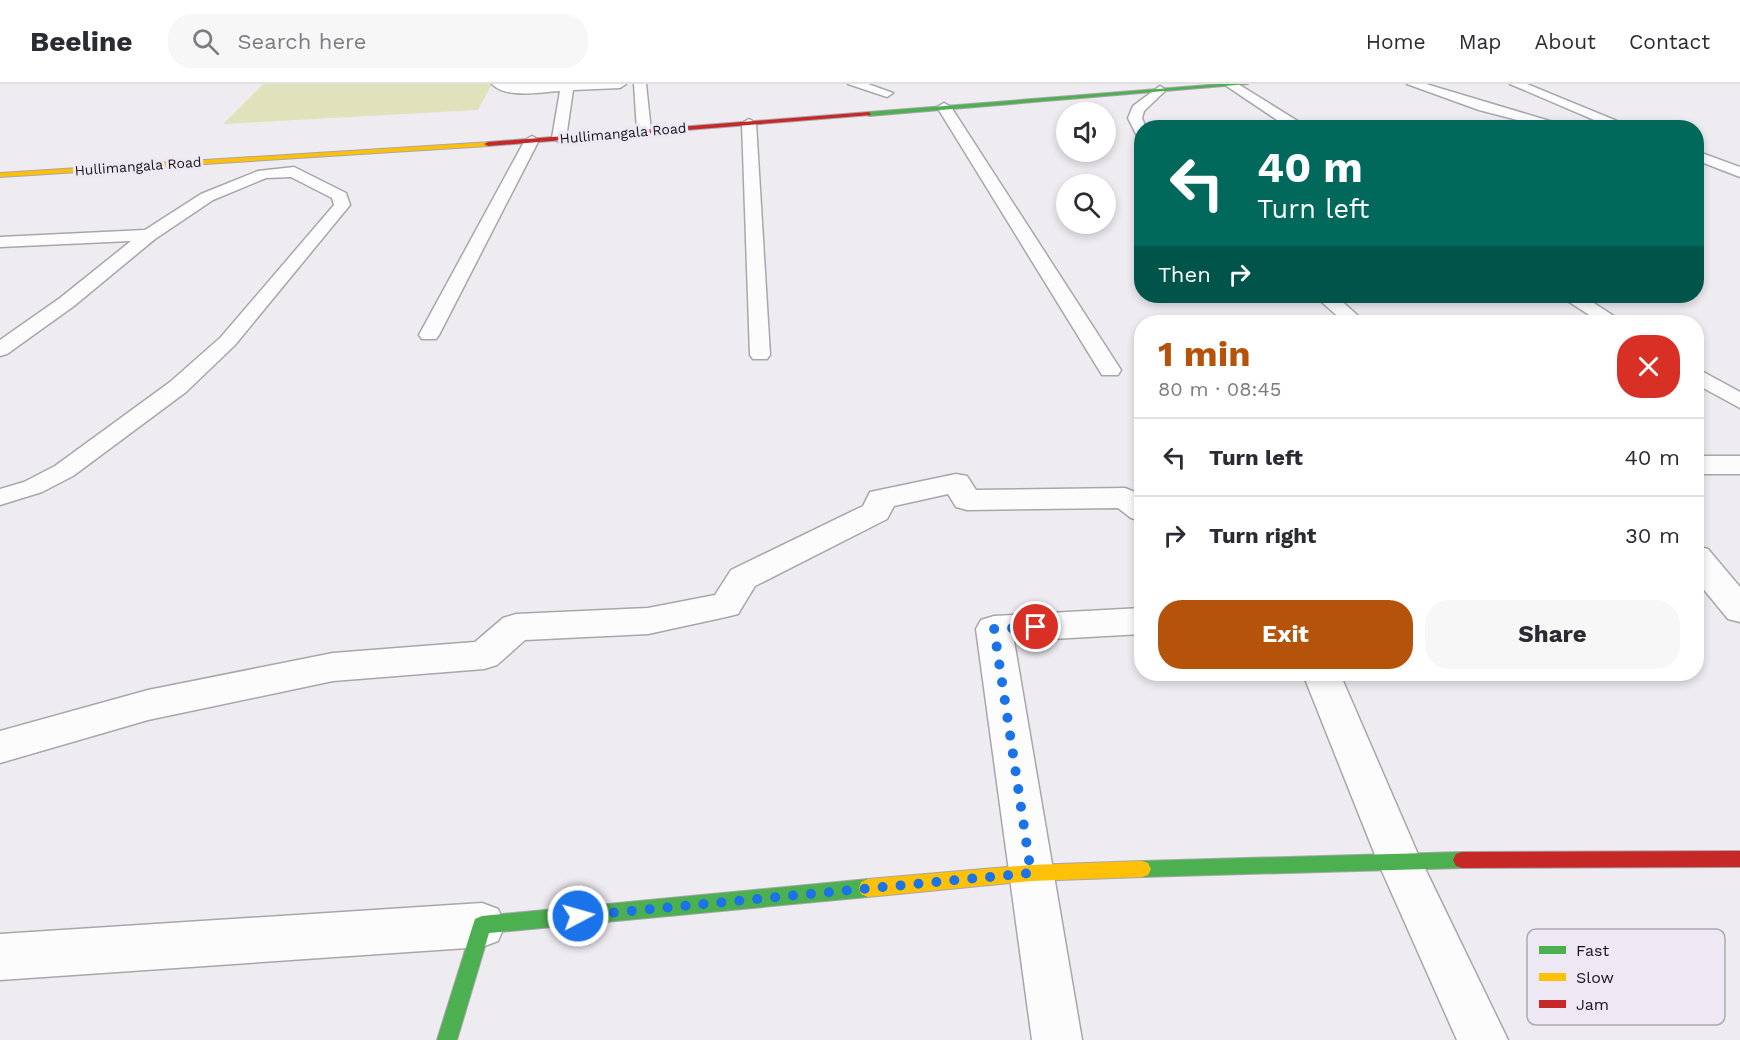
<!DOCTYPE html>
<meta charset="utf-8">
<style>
body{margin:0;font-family:"Work Sans",sans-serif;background:#f7f7f7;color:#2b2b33;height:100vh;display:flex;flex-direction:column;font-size:22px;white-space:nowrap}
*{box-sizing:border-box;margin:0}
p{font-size:20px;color:#7c7c81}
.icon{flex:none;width:33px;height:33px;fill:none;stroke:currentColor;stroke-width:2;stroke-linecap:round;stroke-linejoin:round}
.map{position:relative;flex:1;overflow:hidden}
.side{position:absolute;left:1134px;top:231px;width:570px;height:366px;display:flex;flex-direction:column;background:#fff;border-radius:24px;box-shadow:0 3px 9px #0003}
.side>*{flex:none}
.hud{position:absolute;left:1134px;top:36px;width:570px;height:183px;border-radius:24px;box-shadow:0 3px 9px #0003;background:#00695c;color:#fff;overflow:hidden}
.controls{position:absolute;left:1056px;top:18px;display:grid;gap:12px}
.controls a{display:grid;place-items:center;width:60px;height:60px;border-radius:50%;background:#fff;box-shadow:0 3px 9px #0003;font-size:30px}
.pin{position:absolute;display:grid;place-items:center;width:51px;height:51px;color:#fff;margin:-26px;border:3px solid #fff;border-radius:50%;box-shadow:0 2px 6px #0007}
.me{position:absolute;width:66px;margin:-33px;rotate:84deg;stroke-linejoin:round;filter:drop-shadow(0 0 4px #0008)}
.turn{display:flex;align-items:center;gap:21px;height:126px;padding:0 24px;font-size:27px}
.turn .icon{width:78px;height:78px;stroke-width:2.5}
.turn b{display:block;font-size:42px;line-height:51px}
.then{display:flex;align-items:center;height:57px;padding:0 24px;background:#0003;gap:12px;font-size:22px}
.round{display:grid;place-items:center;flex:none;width:63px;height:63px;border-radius:24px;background:#f7f7f7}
.overview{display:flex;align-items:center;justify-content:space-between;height:102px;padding:0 24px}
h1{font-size:36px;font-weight:700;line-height:45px;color:#b45309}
.action{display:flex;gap:12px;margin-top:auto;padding:12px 24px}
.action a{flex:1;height:69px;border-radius:24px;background:#b45309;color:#fff;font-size:24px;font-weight:700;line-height:69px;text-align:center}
.action a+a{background:#f7f7f7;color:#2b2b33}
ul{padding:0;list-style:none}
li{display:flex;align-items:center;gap:18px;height:78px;padding:0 24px;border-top:2px solid #e1e1e2}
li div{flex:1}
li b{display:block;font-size:22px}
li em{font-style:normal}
header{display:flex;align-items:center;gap:36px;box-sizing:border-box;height:84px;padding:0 30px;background:#fff;border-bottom:2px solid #e1e1e2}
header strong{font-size:28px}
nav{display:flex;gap:33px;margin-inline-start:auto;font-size:21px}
.search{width:420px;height:54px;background:#f7f7f7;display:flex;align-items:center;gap:15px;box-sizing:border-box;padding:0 21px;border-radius:24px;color:#7c7c81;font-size:22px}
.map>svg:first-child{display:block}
</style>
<header>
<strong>Beeline</strong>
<div class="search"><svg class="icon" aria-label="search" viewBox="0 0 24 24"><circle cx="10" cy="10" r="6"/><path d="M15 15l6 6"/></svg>Search here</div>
<nav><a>Home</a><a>Map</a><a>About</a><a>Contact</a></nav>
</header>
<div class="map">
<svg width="1740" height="956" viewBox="0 0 1740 956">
<rect width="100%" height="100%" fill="#eeebf1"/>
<polygon fill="#e0e2bc" points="263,0 492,0 478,26 223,40"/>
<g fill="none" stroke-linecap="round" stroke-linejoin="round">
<defs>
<g id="lane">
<path d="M492,0H626L620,4L573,6L566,54L559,58L552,54L560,7C541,8 506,15 492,0Z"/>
<polygon points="634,0 646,0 651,47 649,50 639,50 637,47"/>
<polygon points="848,0 868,0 893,9 887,13"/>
<polygon points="1238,0 1304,41 1306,44 1289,44 1225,1"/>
<polygon points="1407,0 1426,0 1573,44 1548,44 1479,26"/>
<polygon points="1510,0 1527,0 1634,44 1613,44"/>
<polygon points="1160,2 1166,6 1144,27 1142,34 1146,44 1142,44 1142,53 1137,52 1128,34 1133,22"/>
<polygon points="944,19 951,23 1121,286 1118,291 1102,291 1099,286 937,23"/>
<polygon points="749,35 756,39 770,271 767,275 753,275 750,271 742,39"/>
<polygon points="532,52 539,56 439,251 436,255 422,255 419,251 525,56"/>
<polygon points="1696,67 1740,83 1740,93 1696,76"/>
<polygon points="294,83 346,109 350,121 235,261 186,308 73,392 42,408 0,421 0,405 24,398 55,382 170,298 221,253 334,121 332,114 291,93 266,94 213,116 155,155 74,222 7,270 0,272 0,256 60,214 131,157 0,163 0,153 145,146 201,110 258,87"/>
<polygon points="1315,212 1336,212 1365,238 1344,238"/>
<polygon points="1560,212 1583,212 1623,238 1600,238"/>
<polygon points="1696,284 1740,308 1740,324 1696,300"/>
</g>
<g id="street">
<rect x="1696" y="372" width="44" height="18"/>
<polygon points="956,390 967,392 976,406 1125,404 1142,411 1142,437 1131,434 1118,424 967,426 956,423 948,410 894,422 887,435 755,502 738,530 726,533 648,550 525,556 497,581 484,585 333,597 148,636 0,679 0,647 148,606 333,569 475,558 503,534 516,530 648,524 715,511 731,486 863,422 870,408"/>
<polygon points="1696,462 1708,465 1740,503 1740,538 1728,535 1696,496"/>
<polygon points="1142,524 1142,550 1014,557 1082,956 1032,956 976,545 981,536 994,532"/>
<polygon points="1303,590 1340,590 1417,768 1508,956 1457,956 1377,776"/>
<polygon points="482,819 498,825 505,841 498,857 482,863 0,896 0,850"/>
</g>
<g id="fast">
<polygon points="1221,0 1248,0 869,32 866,30 869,28"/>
<polygon points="1462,768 1468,770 1471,776 1468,782 1462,784 1142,793 1136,791 1133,785 1136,779 1142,777"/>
<polygon points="868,795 875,798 877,804 875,810 868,813 489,849 457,956 437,956 473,841 475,835 482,832"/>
</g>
<g id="slow">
<polygon points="491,58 492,60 488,62 0,93 0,89"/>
<polygon points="1142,777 1148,779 1151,785 1148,791 1142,793 1031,797 868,813 861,810 859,804 861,798 868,795 1031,781"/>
</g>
<g id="jam">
<polygon points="869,28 871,31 488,62 484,60 488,58"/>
<polygon points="1740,767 1740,783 1462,784 1456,782 1453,776 1456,770 1462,768"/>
</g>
</defs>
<use href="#lane" stroke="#a9a6ab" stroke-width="3"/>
<use href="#street" stroke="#a9a6ab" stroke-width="3"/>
<use href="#fast" stroke="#a9a6ab" stroke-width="2"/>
<use href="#slow" stroke="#a9a6ab" stroke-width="2"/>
<use href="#jam" stroke="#a9a6ab" stroke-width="2"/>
<use href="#lane" fill="#fcfcfd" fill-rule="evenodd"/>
<use href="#street" fill="#fcfcfd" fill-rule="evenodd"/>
<use href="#fast" fill="#4caf50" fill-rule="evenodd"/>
<use href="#slow" fill="#ffc107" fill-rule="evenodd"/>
<use href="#jam" fill="#c62828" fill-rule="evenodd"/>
</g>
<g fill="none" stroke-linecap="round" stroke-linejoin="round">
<polyline stroke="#1a73e8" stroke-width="10" stroke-dasharray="0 18" points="578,832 1031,789 994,545 1036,543"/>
</g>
<g text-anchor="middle" stroke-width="6" stroke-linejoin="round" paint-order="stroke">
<g font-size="14" fill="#17151a" stroke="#ede8f4">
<text transform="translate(623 49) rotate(-5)" y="5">Hullimangala Road</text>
<text transform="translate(138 82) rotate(-4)" y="5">Hullimangala Road</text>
</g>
</g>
<rect x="1527" y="845" width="198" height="96" rx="9" fill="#ede8f4" stroke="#ada9b3" stroke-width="1.5"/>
<rect x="1539" y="862" width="27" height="8" fill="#4caf50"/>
<rect x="1539" y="889" width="27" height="8" fill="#ffc107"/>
<rect x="1539" y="916" width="27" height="8" fill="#c62828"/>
<g font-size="16" fill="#17151a">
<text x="1576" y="872">Fast</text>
<text x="1576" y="899">Slow</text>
<text x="1576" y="926">Jam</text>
</g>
</svg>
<div class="controls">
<a><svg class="icon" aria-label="sound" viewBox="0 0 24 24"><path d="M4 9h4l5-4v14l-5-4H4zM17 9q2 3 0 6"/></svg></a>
<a><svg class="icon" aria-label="search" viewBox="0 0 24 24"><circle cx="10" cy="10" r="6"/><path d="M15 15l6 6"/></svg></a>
</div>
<div class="pin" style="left:1036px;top:543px;background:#d93025"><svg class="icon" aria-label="arrive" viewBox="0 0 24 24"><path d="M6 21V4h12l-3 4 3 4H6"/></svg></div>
<svg class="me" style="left:578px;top:832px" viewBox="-20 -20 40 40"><circle r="17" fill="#1a73e8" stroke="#fff" stroke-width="3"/><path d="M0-11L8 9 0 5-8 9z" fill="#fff"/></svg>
<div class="hud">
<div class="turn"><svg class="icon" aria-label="left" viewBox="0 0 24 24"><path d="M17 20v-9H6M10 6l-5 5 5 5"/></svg><div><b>40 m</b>Turn left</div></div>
<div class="then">Then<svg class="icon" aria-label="right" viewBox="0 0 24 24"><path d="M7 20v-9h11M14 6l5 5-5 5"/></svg></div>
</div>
<section class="side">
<div class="overview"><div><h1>1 min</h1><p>80 m · 08:45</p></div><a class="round" style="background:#d93025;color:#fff"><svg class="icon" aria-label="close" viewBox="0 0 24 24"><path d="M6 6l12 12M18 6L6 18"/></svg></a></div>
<ul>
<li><svg class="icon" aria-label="left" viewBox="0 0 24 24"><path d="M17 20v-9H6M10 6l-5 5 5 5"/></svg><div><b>Turn left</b></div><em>40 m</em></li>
<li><svg class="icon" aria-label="right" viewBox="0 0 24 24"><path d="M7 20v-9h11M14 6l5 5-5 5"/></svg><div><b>Turn right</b></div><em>30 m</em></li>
</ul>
<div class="action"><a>Exit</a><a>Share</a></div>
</section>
</div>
